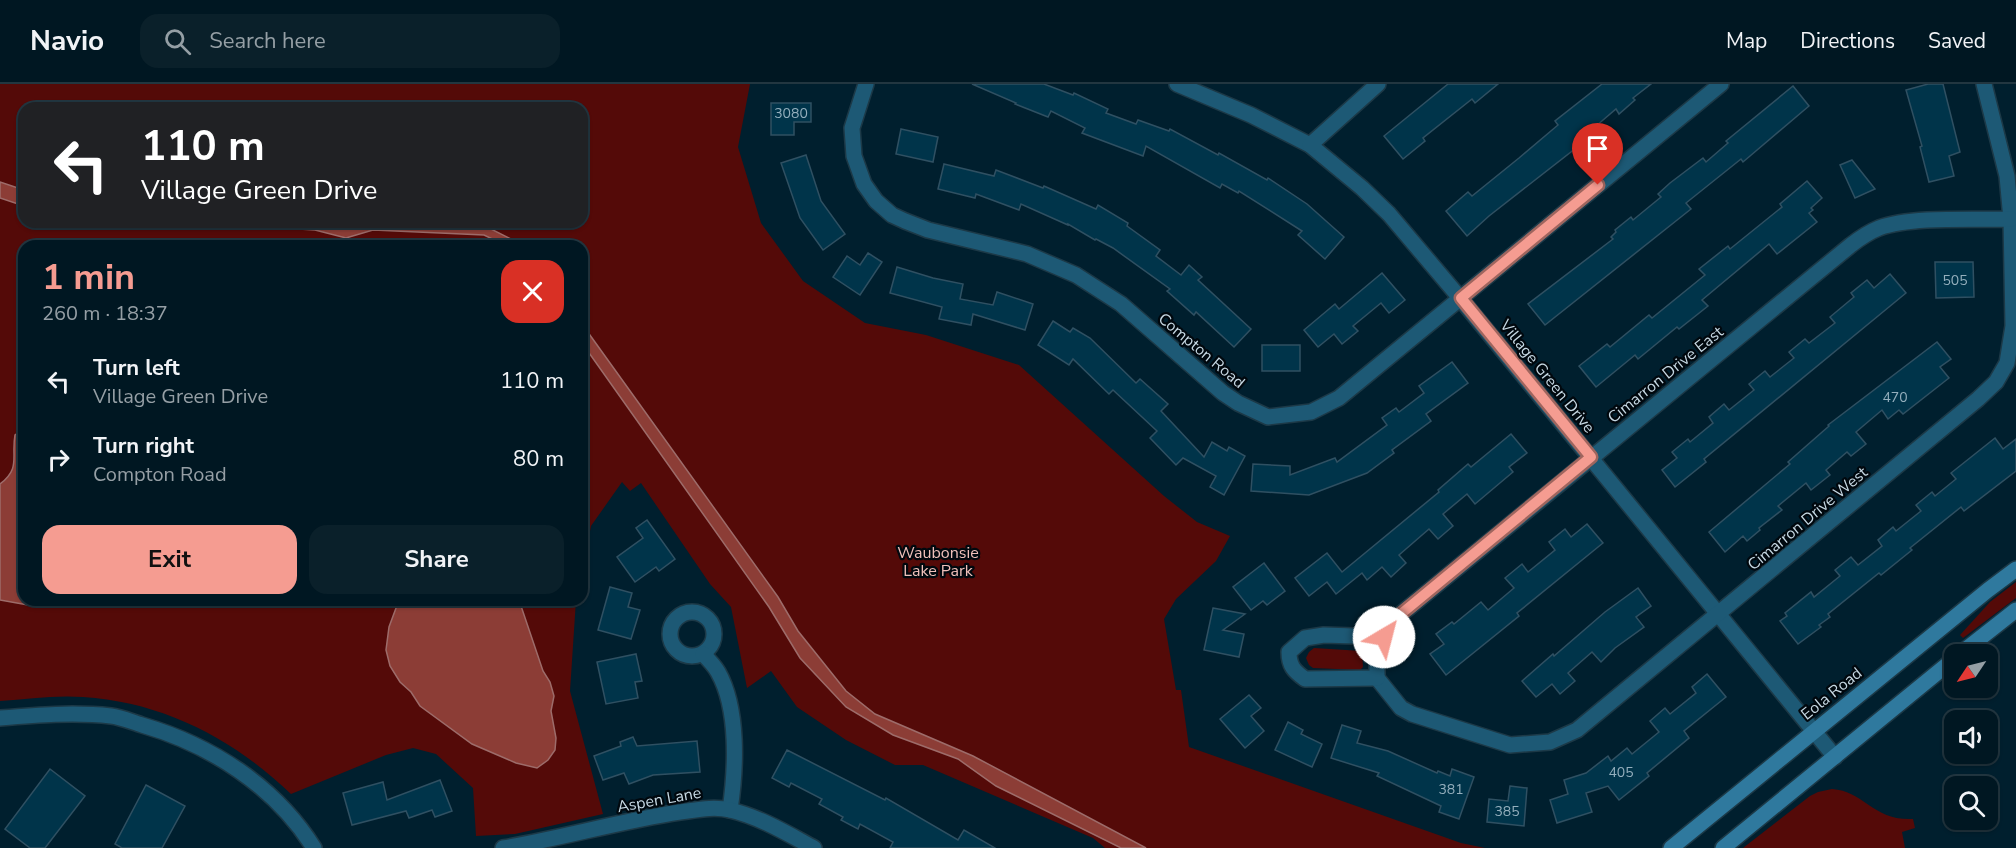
<!DOCTYPE html>
<meta charset="utf-8">
<style>
body{margin:0;font-family:"Nunito Sans",sans-serif;background:#0a202a;color:#f1f3f6;height:100vh;display:flex;flex-direction:column;font-size:22px;white-space:nowrap}
*{box-sizing:border-box;margin:0}
p{font-size:20px;color:#959fa5}
.icon{flex:none;width:33px;height:33px;fill:none;stroke:currentColor;stroke-width:2;stroke-linecap:round;stroke-linejoin:round}
.map{position:relative;flex:1;overflow:hidden}
.drawer{position:absolute;left:18px;top:156px;width:570px;height:366px;display:flex;flex-direction:column;background:#001722;border-radius:18px;box-shadow:0 2px 4px #0004,0 0 0 2px #223640}
.drawer>*{flex:none}
.top-card{position:absolute;left:18px;top:18px;width:570px;height:126px;border-radius:18px;box-shadow:0 2px 4px #0004,0 0 0 2px #223640;background:#202124;color:#fff;overflow:hidden}
.needle{width:39px;rotate:235deg}
.buttons{position:absolute;left:1944px;top:560px;display:grid;gap:12px}
.buttons a{display:grid;place-items:center;width:54px;height:54px;border-radius:12px;background:#001722;box-shadow:0 2px 4px #0004,0 0 0 2px #223640;font-size:30px}
.pin{position:absolute;display:grid;place-items:center;width:51px;height:51px;color:#fff;margin:-62px -26px;border-radius:50% 50% 50% 0;rotate:-45deg;box-shadow:0 0 6px #0007}
.pin .icon{rotate:45deg}
.me{position:absolute;width:66px;margin:-33px;rotate:37deg;stroke-linejoin:round;filter:drop-shadow(0 0 4px #0008)}
.turn{display:flex;align-items:center;gap:21px;height:126px;padding:0 24px;font-size:27px}
.turn .icon{width:78px;height:78px;stroke-width:2.5}
.turn b{display:block;font-size:42px;line-height:51px}
.round{display:grid;place-items:center;flex:none;width:63px;height:63px;border-radius:18px;background:#0a202a}
.overview{display:flex;align-items:center;justify-content:space-between;height:102px;padding:0 24px}
h1{font-size:36px;font-weight:700;line-height:45px;color:#f59c91}
.cta{display:flex;gap:12px;margin-top:auto;padding:12px 24px}
.cta a{flex:1;height:69px;border-radius:18px;background:#f59c91;color:#111;font-size:24px;font-weight:700;line-height:69px;text-align:center}
.cta a+a{background:#0a202a;color:#f1f3f6}
ul{padding:0;list-style:none}
li{display:flex;align-items:center;gap:18px;height:78px;padding:0 24px}
li div{flex:1}
li b{display:block;font-size:22px}
li em{font-style:normal}
header{display:flex;align-items:center;gap:36px;box-sizing:border-box;height:84px;padding:0 30px;background:#001722;border-bottom:2px solid #223640}
header strong{font-size:28px}
nav{display:flex;gap:33px;margin-inline-start:auto;font-size:21px}
.search{width:420px;height:54px;background:#0a202a;display:flex;align-items:center;gap:15px;box-sizing:border-box;padding:0 21px;border-radius:18px;color:#959fa5;font-size:22px}
.map>svg:first-child{display:block}
</style>
<header>
<strong>Navio</strong>
<div class="search"><svg class="icon" aria-label="search" viewBox="0 0 24 24"><circle cx="10" cy="10" r="6"/><path d="M15 15l6 6"/></svg>Search here</div>
<nav><a>Map</a><a>Directions</a><a>Saved</a></nav>
</header>
<div class="map">
<svg width="2016" height="764" viewBox="0 0 2016 764">
<rect width="100%" height="100%" fill="#001f2e"/>
<g fill="#540a08" fill-rule="evenodd">
<path d="M0,0H750L738,63L761,139L803,197L865,239L926,251L1019,281L1164,412L1197,438L1230,452L1216,477L1176,515L1164,535L1176,606H1181L1189,663L1461,759L1485,764H1105L1093,754L923,681H895L846,656L797,623L771,587L747,604L731,523L710,500L641,399L630,407L622,398L591,442L582,489V162H24V516H576L570,607L603,730L515,750L476,752L473,704L436,670L413,664L386,671L291,710C234,655 163,618 83,613C55,611 27,615 0,617ZM24,24H582V138H24Z"/>
<polygon points="2016,498 2016,514 1963,554 1960,551 1990,518"/>
<polygon points="1314,564 1362,567 1363,583 1360,586 1313,584 1309,581 1306,574 1309,568"/>
<path d="M1832,705C1864,707 1873,737 1913,735L1915,744L1902,748L1905,764H1743L1810,712L1818,708Z"/>
</g>
<g fill="#8c3d36" stroke="#9d6c6a" stroke-width="1.5">
<polygon points="0,98 24,106 24,122 0,114"/>
<polygon points="181,138 388,138 491,145 525,162 507,162 484,151 373,146 346,154 315,146"/>
<polygon points="582,240 778,513 798,547 846,607 875,630 973,672 1146,764 1121,764 996,702 958,675 893,651 846,623 800,574 769,523 582,259"/>
<path d="M24,345V516H49L28,521L0,516V400C21,384 11,373 15,351Z"/>
<polygon points="399,516 519,516 543,587 550,598 554,612 551,627 556,654 555,666 548,676 537,684 516,679 472,660 420,622 411,608 400,598 390,582 386,566 389,543"/>
</g>
<g fill="#00344a" stroke="#2f5062" stroke-width="1.5">
<polygon points="972,0 1044,0 1073,11 1074,9 1108,25 1106,29 1136,40 1138,36 1169,47 1170,45 1218,71 1219,69 1267,96 1268,94 1307,120 1344,153 1325,175 1298,151 1302,147 1239,107 1238,109 1222,100 1220,104 1146,62 1143,72 1082,49 1085,44 1051,27 1048,33 1015,20 1016,19"/>
<polygon points="1448,0 1498,0 1475,19 1472,15 1423,54 1425,57 1403,75 1384,52"/>
<polygon points="1602,0 1651,0 1633,14 1635,16 1619,30 1616,25 1596,42 1599,46 1489,132 1467,152 1446,127 1468,108 1472,112 1519,74 1558,41 1555,37"/>
<polygon points="1928,0 1943,0 1960,68 1949,72 1954,92 1929,98 1920,63 1922,62 1906,6"/>
<polygon points="1793,2 1809,22 1743,78 1741,75 1686,119 1691,125 1545,241 1528,220 1613,155 1611,153 1616,148 1615,146 1631,133 1633,136 1661,113 1658,110 1670,99 1703,74 1706,78 1728,59 1726,57"/>
<polygon points="771,19 811,19 811,38 794,38 794,51 771,51"/>
<polygon points="901,45 938,53 933,78 896,70"/>
<polygon points="806,71 821,117 845,150 823,166 800,134 781,79"/>
<polygon points="1852,76 1875,105 1855,114 1840,81"/>
<polygon points="944,80 994,92 996,86 1043,104 1044,102 1096,125 1098,121 1128,139 1127,142 1160,166 1156,172 1181,191 1189,181 1202,193 1198,196 1251,245 1234,263 1196,228 1194,231 1167,207 1170,205 1113,164 1096,155 1095,156 1068,140 1068,141 1021,120 1019,126 976,110 975,114 938,105"/>
<polygon points="1807,97 1822,114 1811,124 1813,126 1809,129 1817,138 1777,170 1769,160 1702,216 1708,222 1679,245 1677,243 1638,275 1635,271 1596,303 1579,282 1607,260 1610,263 1649,231 1652,234 1705,191 1699,185 1728,162 1730,165 1782,123 1780,120"/>
<polygon points="868,169 882,178 860,211 833,193 847,172 860,181"/>
<polygon points="1935,178 1973,178 1974,213 1936,214"/>
<polygon points="897,183 933,194 963,200 960,215 993,221 997,208 1033,220 1025,246 973,230 971,241 939,235 942,223 890,209"/>
<polygon points="1382,189 1405,216 1389,229 1381,219 1353,242 1358,247 1342,260 1334,250 1318,263 1304,246 1335,220 1339,225"/>
<polygon points="1890,190 1906,209 1704,375 1706,378 1675,403 1662,386 1677,374 1672,368 1688,355 1690,358 1713,339 1709,333 1724,320 1729,326 1754,306 1749,300 1765,287 1770,293 1794,274 1789,268 1805,255 1809,259 1835,239 1830,233 1854,213 1851,209 1867,196 1874,204"/>
<polygon points="1053,237 1070,248 1073,244 1090,254 1136,299 1140,295 1168,320 1161,327 1204,373 1212,358 1227,367 1229,363 1245,372 1224,411 1210,403 1216,392 1183,374 1176,381 1150,354 1157,347 1113,306 1109,310 1073,275 1069,281 1038,261"/>
<polygon points="1937,258 1951,275 1940,283 1949,294 1903,330 1899,326 1888,335 1882,326 1856,348 1866,360 1851,372 1847,368 1826,386 1830,391 1811,406 1806,399 1778,422 1782,426 1759,444 1760,446 1747,457 1743,452 1725,468 1709,448 1790,380 1788,378 1829,342 1828,341"/>
<rect x="1262" y="261" width="38" height="26"/>
<polygon points="1452,278 1468,299 1426,330 1431,337 1392,366 1394,369 1367,389 1309,411 1251,407 1253,380 1290,382 1290,391 1335,374 1337,378 1387,341 1382,334 1396,324 1399,328 1424,309 1419,302"/>
<polygon points="1511,350 1527,369 1509,383 1513,388 1475,420 1467,410 1443,430 1453,442 1438,455 1429,445 1399,471 1406,479 1391,493 1382,483 1367,496 1362,489 1336,510 1327,498 1309,512 1295,494 1327,469 1342,488 1439,408 1438,406 1468,380 1471,383"/>
<polygon points="1995,354 2003,365 2016,355 2016,387 1964,427 1961,423 1910,464 1912,466 1881,491 1879,489 1828,530 1830,533 1819,541 1821,543 1798,560 1780,537 1787,532 1785,529 1811,508 1814,513 1840,492 1835,486 1851,473 1858,481 1882,462 1878,456 1893,443 1896,447 1921,427 1916,421 1932,408 1935,412 1956,395 1951,389"/>
<polygon points="647,436 675,475 659,487 656,483 635,498 617,473 643,454 636,444"/>
<polygon points="1587,440 1603,459 1517,529 1519,532 1446,591 1430,570 1444,560 1436,550 1452,538 1454,540 1481,518 1488,526 1514,504 1505,494 1522,480 1528,488 1555,466 1549,458 1565,445 1571,453"/>
<polygon points="1264,479 1285,507 1267,521 1263,517 1251,526 1233,503"/>
<polygon points="610,503 632,509 628,523 640,526 631,555 598,546"/>
<polygon points="1638,504 1651,522 1636,533 1644,543 1615,564 1601,578 1592,568 1568,589 1575,597 1560,610 1552,600 1536,613 1522,597 1553,570 1554,572 1605,528"/>
<polygon points="1213,524 1245,530 1223,546 1244,550 1239,573 1204,566"/>
<polygon points="636,570 642,597 635,598 638,614 606,620 597,578"/>
<polygon points="1707,590 1726,613 1684,647 1689,654 1647,689 1649,692 1619,716 1608,702 1586,709 1592,728 1557,739 1550,716 1568,710 1564,696 1586,689 1608,672 1611,677 1627,664 1632,670 1659,648 1650,637 1665,624 1670,630 1696,609 1692,603"/>
<polygon points="1249,611 1261,624 1251,632 1264,647 1245,664 1220,635"/>
<polygon points="1288,638 1303,646 1301,650 1322,660 1312,683 1275,666"/>
<polygon points="1342,641 1361,647 1357,659 1388,667 1437,689 1438,687 1450,692 1452,685 1474,693 1459,735 1439,728 1441,722 1377,692 1379,689 1331,674"/>
<polygon points="633,653 637,662 697,657 700,688 653,691 629,700 624,689 603,696 594,672 621,662 620,658"/>
<polygon points="787,666 885,716 886,714 958,756 964,746 995,764 890,764 893,758 860,740 858,745 841,736 843,733 819,720 822,715 791,699 789,703 772,694"/>
<polygon points="50,685 85,712 45,764 30,764 5,745"/>
<polygon points="440,696 452,727 435,733 432,726 409,734 406,727 352,741 343,709 383,698 387,716"/>
<polygon points="146,701 185,722 162,764 122,764 115,760"/>
<polygon points="1510,702 1527,704 1524,742 1487,738 1489,715 1508,717"/>
</g>
<g fill="none" stroke-linecap="round" stroke-linejoin="round">
<defs>
<g id="minor">
<polyline points="866,0 852,44 854,72 864,100 876,117 892,131 905,137 928,146 1027,170 1076,191 1121,220 1223,309 1238,319 1268,333 1311,328 1339,314 1721,0"/>
<polyline points="1177,0 1251,31 1310,61 1362,104 1389,130 1460,214 1835,673"/>
<polyline points="1310,61 1378,0"/>
<circle cx="692" cy="550" r="22"/>
<path d="M703,570C708,575 714,581 718,588C739,625 736,685 730,726"/>
<polyline points="1377,594 1401,624 1412,630 1510,661 1550,658 1577,646 1978,315 1996,298 2007,279 2013,242 2011,135 2007,92 1984,0"/>
<path d="M1377,594V568L1390,539L1851,161C1860,154 1869,148 1879,144C1912,132 1975,136 2011,135"/>
<path d="M1377,594L1305,595C1294,587 1289,582 1289,568L1305,554L1324,551L1384,553"/>
<path d="M0,634C37,631 74,628 111,632C121,633 132,638 142,641C211,661 275,702 314,764"/>
<path d="M503,764C563,754 620,737 680,728C696,726 713,722 730,726C760,733 788,750 814,764"/>
</g>
<g id="secondary">
<polyline points="1960,570 2016,526"/>
<polyline points="1671,764 1988,506 2016,485"/>
<polyline points="1723,764 1954,575"/>
</g>
</defs>
<use href="#minor" stroke="#1c3947" stroke-width="18"/>
<use href="#secondary" stroke="#1c3947" stroke-width="18"/>
<use href="#minor" stroke="#1d5975" stroke-width="15"/>
<use href="#secondary" stroke="#2f799e" stroke-width="15"/>
</g>
<g fill="none" stroke-linecap="round" stroke-linejoin="round">
<defs>
<polyline id="route" points="1384,553 1390,539 1591,373 1461,214 1598,101"/>
</defs>
<use href="#route" stroke="#9f655e" stroke-width="15"/>
<use href="#route" stroke="#f59c91" stroke-width="10"/>
</g>
<g text-anchor="middle" stroke-width="4.5" stroke-linejoin="round" paint-order="stroke">
<g font-size="14" fill="#94afbd">
<text x="791" y="34">3080</text>
<text x="1955" y="201">505</text>
<text x="1895" y="318">470</text>
<text x="1621" y="693">405</text>
<text x="1451" y="710">381</text>
<text x="1507" y="732">385</text>
</g>
<g font-size="16" fill="#c6d8e3" stroke="#00080e">
<text transform="translate(1202 266) rotate(40)" y="6">Compton Road</text>
<text transform="translate(1665 290) rotate(-39)" y="6">Cimarron Drive East</text>
<text transform="translate(1548 292) rotate(51)" y="6">Village Green Drive</text>
<text transform="translate(1807 434) rotate(-40)" y="6">Cimarron Drive West</text>
<text transform="translate(1831 609) rotate(-39)" y="6">Eola Road</text>
<text transform="translate(659 715) rotate(-10)" y="6">Aspen Lane</text>
</g>
<g font-size="16" fill="#f0c0ba" stroke="#00080e">
<text x="938" y="474">Waubonsie<tspan x="938" dy="18">Lake Park</tspan></text>
</g>
</g>
</svg>
<div class="buttons">
<a><svg class="needle" viewBox="-14 -14 28 28"><path d="M0-13l5 13h-10z" fill="#e53935"/><path d="M0 13l5-13h-10z" fill="#959fa5"/></svg></a>
<a><svg class="icon" aria-label="sound" viewBox="0 0 24 24"><path d="M4 9h4l5-4v14l-5-4H4zM17 9q2 3 0 6"/></svg></a>
<a><svg class="icon" aria-label="search" viewBox="0 0 24 24"><circle cx="10" cy="10" r="6"/><path d="M15 15l6 6"/></svg></a>
</div>
<div class="pin" style="left:1598px;top:101px;background:#d93025"><svg class="icon" aria-label="arrive" viewBox="0 0 24 24"><path d="M6 21V4h12l-3 4 3 4H6"/></svg></div>
<svg class="me" style="left:1384px;top:553px" viewBox="-20 -20 40 40"><circle r="19" fill="#fff"/><path d="M0-13L10 11 0 6-10 11z" fill="#f59c91"/></svg>
<div class="top-card">
<div class="turn"><svg class="icon" aria-label="left" viewBox="0 0 24 24"><path d="M17 20v-9H6M10 6l-5 5 5 5"/></svg><div><b>110 m</b>Village Green Drive</div></div>
</div>
<section class="drawer">
<div class="overview"><div><h1>1 min</h1><p>260 m · 18:37</p></div><a class="round" style="background:#d93025;color:#fff"><svg class="icon" aria-label="close" viewBox="0 0 24 24"><path d="M6 6l12 12M18 6L6 18"/></svg></a></div>
<ul>
<li><svg class="icon" aria-label="left" viewBox="0 0 24 24"><path d="M17 20v-9H6M10 6l-5 5 5 5"/></svg><div><b>Turn left</b><p>Village Green Drive</p></div><em>110 m</em></li>
<li><svg class="icon" aria-label="right" viewBox="0 0 24 24"><path d="M7 20v-9h11M14 6l5 5-5 5"/></svg><div><b>Turn right</b><p>Compton Road</p></div><em>80 m</em></li>
</ul>
<div class="cta"><a>Exit</a><a>Share</a></div>
</section>
</div>
